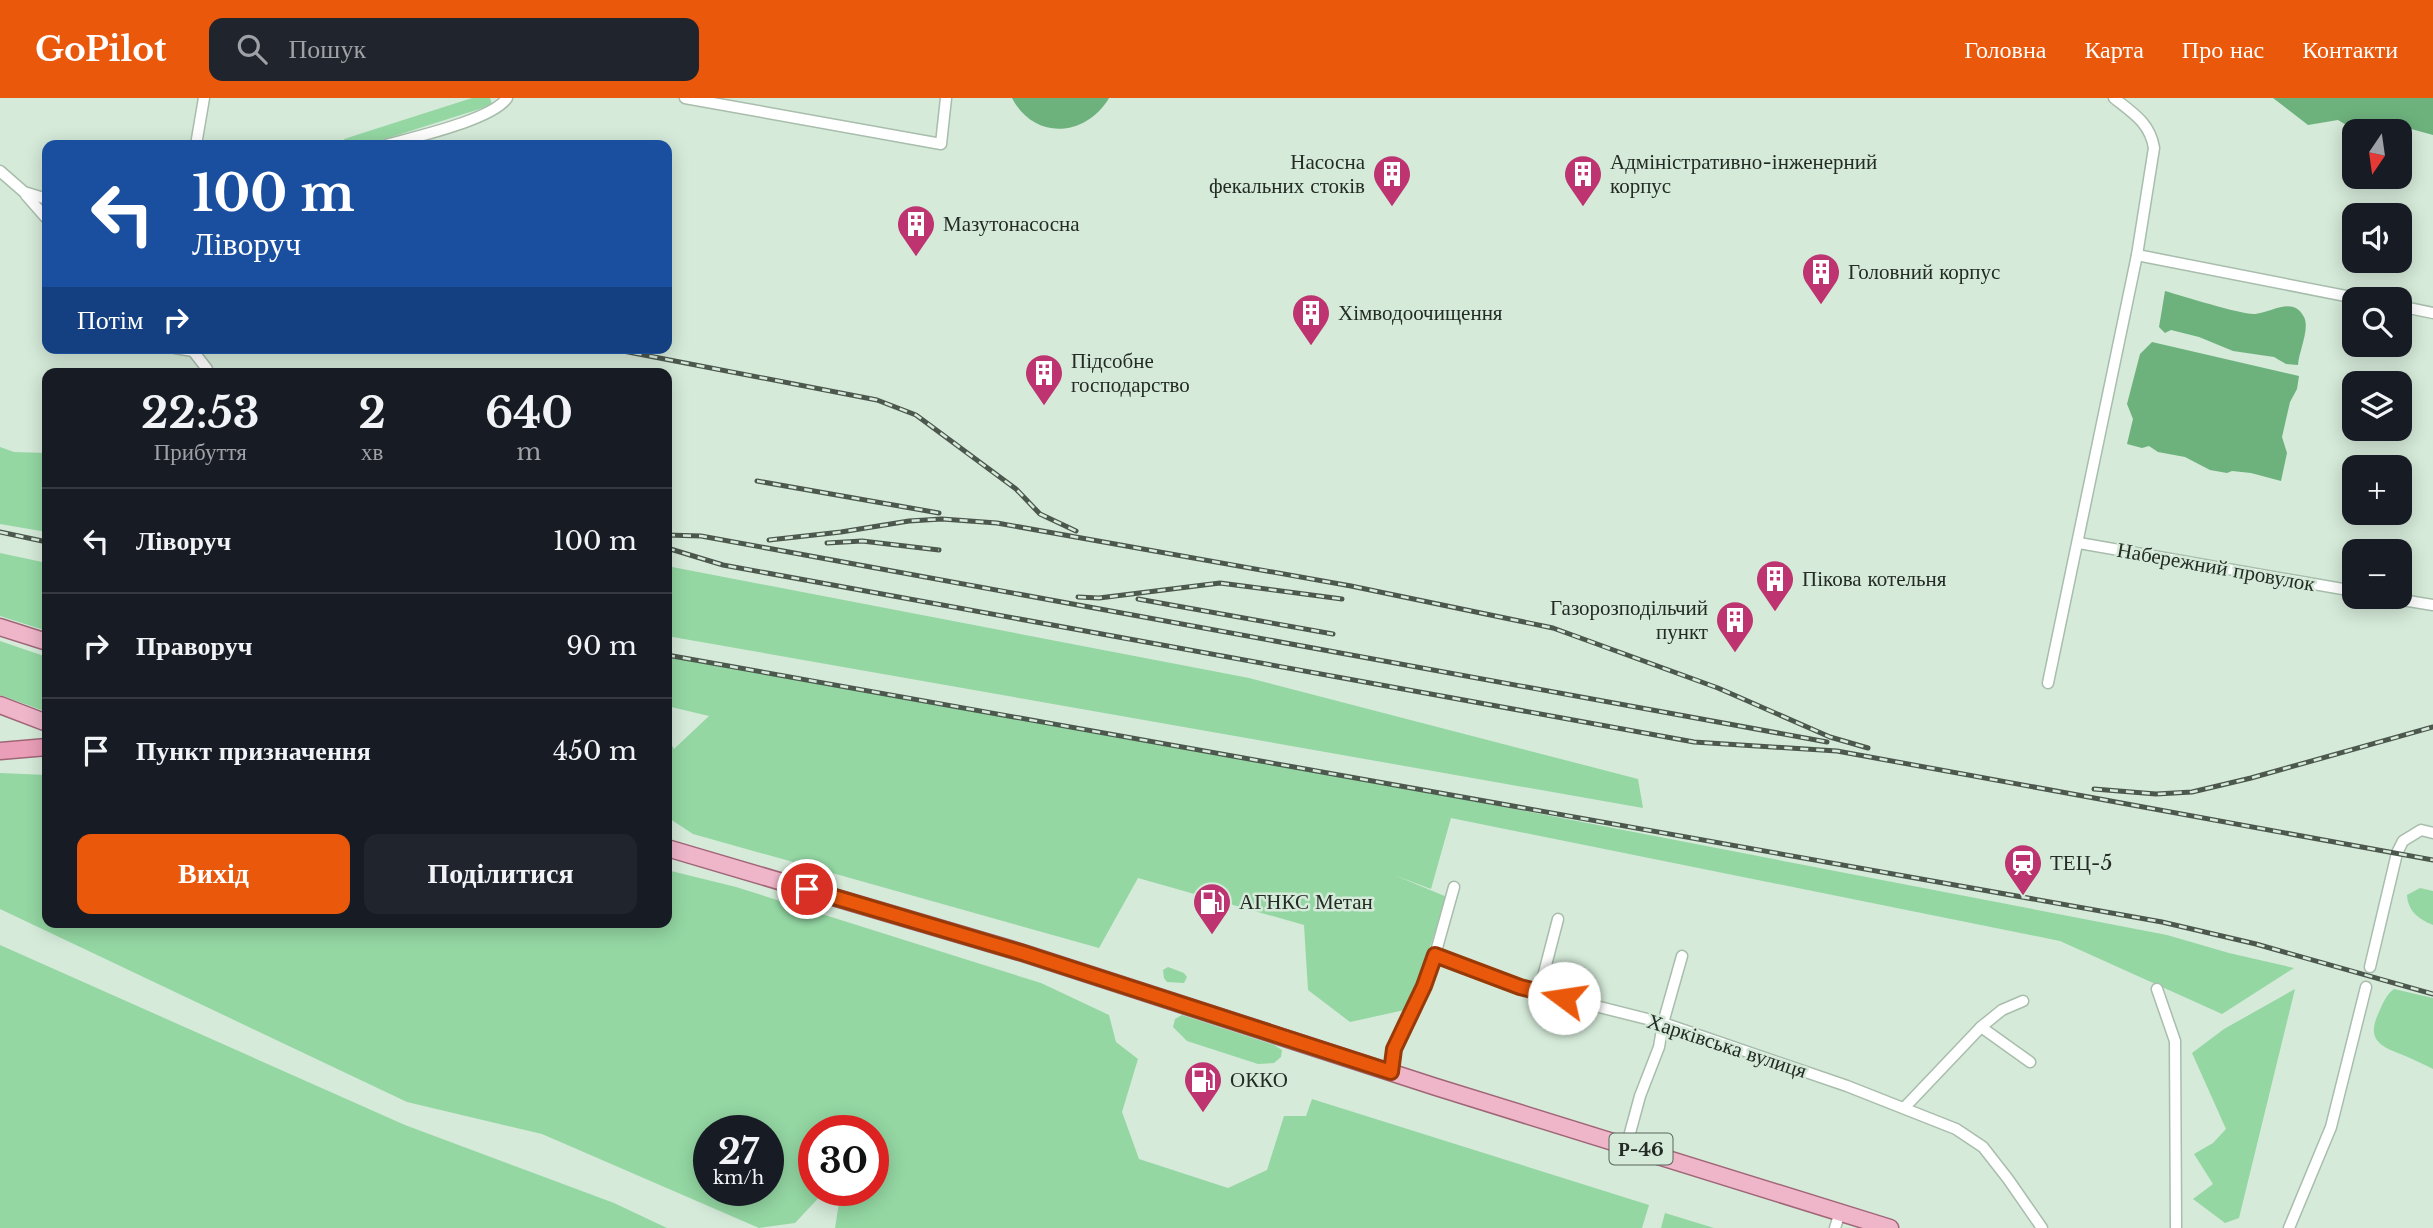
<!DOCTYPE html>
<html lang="uk">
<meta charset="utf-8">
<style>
body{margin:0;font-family:"Libre Baskerville",serif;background:#20242c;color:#f1f3f6;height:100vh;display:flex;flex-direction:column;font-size:26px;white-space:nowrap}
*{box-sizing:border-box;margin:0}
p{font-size:23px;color:#9ea1a6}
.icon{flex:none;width:38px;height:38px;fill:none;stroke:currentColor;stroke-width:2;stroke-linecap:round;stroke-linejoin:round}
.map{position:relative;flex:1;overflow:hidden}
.sheet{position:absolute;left:42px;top:270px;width:630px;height:560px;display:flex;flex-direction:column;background:#171b24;border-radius:14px;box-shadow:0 4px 18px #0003}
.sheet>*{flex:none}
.banner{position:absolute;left:42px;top:42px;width:630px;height:214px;border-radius:14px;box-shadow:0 4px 18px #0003;background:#1a4fa0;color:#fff;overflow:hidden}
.needle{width:46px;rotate:193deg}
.tools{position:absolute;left:2342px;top:21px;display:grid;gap:14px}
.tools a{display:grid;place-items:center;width:70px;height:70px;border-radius:14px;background:#171b24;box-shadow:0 4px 18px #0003;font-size:35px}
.speed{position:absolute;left:693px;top:1017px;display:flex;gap:14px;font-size:35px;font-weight:700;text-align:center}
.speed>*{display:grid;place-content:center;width:91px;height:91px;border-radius:50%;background:#171b24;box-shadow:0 4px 18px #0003;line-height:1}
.speed small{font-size:18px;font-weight:400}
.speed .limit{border:10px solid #d22;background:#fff;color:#111}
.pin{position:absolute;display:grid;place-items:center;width:60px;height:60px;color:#fff;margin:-30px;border:4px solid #fff;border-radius:50%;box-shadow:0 2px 7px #0007}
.me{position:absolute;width:77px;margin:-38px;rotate:284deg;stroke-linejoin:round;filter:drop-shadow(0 0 5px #0008)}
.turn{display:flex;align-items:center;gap:24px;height:147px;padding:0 35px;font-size:32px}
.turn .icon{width:91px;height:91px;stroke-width:2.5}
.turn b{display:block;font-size:49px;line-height:60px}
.then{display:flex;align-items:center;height:66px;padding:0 35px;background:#0003;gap:14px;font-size:26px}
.eta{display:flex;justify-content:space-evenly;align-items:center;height:119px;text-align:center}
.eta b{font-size:42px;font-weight:700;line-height:49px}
.primary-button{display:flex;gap:14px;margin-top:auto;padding:14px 35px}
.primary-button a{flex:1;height:80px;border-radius:14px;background:#ea580c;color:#fff;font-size:28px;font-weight:700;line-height:80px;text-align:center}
.primary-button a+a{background:#20242c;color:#f1f3f6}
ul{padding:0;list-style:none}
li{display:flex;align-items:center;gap:21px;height:105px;padding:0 35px;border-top:2px solid #363941}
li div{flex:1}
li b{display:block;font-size:26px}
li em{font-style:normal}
header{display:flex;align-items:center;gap:42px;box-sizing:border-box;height:98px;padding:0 35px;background:#ea580c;color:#fff}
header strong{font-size:33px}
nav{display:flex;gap:38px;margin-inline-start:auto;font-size:24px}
.search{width:490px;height:63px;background:#20242c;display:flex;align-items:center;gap:18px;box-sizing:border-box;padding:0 24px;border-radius:14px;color:#9ea1a6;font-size:26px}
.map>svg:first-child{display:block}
</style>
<header>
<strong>GoPilot</strong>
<div class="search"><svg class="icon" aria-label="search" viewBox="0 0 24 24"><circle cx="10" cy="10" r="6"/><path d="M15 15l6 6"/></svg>Пошук</div>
<nav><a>Головна</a><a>Карта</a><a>Про нас</a><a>Контакти</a></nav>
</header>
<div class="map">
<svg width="2433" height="1130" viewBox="0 0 2433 1130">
<rect width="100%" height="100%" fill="#d5ead9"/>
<g fill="#94d7a3" fill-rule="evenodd">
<polygon points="472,0 490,0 492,7 366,47 346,47 344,41"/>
<polygon points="0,349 14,354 47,355 47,434 0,426"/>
<polygon points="0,455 47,465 47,533 0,518"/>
<polygon points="667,468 1249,580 1638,681 1643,710 667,538"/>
<polygon points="0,543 47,559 47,614 0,597"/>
<polygon points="667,557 1359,681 2167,837 2229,855 2294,870 2222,916 2060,843 1451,720 1431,791 1394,777 1447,799 1409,911 1350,924 1308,892 1304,827 1138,780 1099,850 693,736 667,719 667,639 674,651 709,618 667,608"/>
<path d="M0,675L47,677V824H667V772L736,789L1041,885L1109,917L1116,944L1138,961L1122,1014L1139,1061L1228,1090L1267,1072L1284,1018H1306L1312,1001L1649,1107L1642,1130H835L841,1092H873V1032H814V1092H826L795,1125L759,1130L542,1036L407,1004L0,811ZM768,1032V1092H709V1032Z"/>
<path d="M2420,790L2433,793V827C2418,821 2408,813 2407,797Z"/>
<polygon points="0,847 405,1027 614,1105 667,1130 0,1130"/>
<polygon points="1168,869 1184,875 1187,879 1184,885 1167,884 1164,880 1163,872"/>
<polygon points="2295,891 2239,1120 2225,1125 2193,1101 2213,1086 2194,1056 2213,1045 2226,1031 2192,955 2224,931"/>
<path d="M2394,891L2433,900V971C2423,966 2413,961 2403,957C2379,948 2366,941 2379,914C2383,905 2386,897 2394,891Z"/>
<polygon points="1182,917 1274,947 1282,952 1281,959 1274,965 1258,966 1187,943 1173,929 1175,921"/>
<polygon points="1665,1115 1714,1130 1661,1130"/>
</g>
<g fill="#6db27d">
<path d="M1012,0H1109C1086,39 1034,43 1012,0Z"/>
<polygon points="2273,0 2433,0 2433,37 2386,24 2356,33 2338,22 2308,27"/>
<path d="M2165,193C2183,198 2242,217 2255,216C2273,214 2293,198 2304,219C2310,231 2299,253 2298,267L2286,266L2274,259L2233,253L2199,239L2171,232L2165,235L2159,229Z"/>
<polygon points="2152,244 2299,278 2297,291 2290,304 2282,339 2287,355 2281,383 2251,375 2232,373 2227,375 2210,372 2185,359 2158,354 2149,348 2142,350 2127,346 2133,321 2127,306 2140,256"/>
</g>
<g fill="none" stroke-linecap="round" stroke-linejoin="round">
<defs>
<g id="minor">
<polyline points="685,0 941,46 946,0"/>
<polyline points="196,47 204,0"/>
<path d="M386,47C414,39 492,22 507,0"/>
<polyline points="0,73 24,94 47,101"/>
<polyline points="26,97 47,121"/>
<polyline points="2137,157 2361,201"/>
<polyline points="2399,208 2433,215"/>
<polyline points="175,250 193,253 207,271 207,275"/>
<polyline points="2079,445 2354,493"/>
<polyline points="2384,499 2433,507"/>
<path d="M2048,585L2137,157L2154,50C2150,25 2133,15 2114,0"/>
<polyline points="1454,789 1435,857 1520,889 1663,925 1847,988 1956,1031 1983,1049 2008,1081 2042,1130"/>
<polyline points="2370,869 2397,755 2403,743 2421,732 2433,735"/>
<polyline points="2157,891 2175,943 2176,1130"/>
<polyline points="1539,894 1558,821"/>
<polyline points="2023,903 2002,912 1981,929 2030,964"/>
<polyline points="1391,974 1393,951 1424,888 1435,857"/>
<polyline points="1905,1009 1981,929"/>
<polyline points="1627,1046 1640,998 1659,949 1663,925 1682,858"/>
<polyline points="1835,1130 1840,1114"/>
<polyline points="2289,1130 2331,1029 2366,889"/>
</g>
<g id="primary">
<polyline points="0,529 47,544"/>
<polyline points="0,607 47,625"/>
<polyline points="667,750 1023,855 1436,989 1890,1130"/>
</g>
<polyline id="trunk" points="0,653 47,649"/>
</defs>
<use href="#minor" stroke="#a8bdac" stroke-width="13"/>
<use href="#primary" stroke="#a06678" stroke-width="19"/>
<use href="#trunk" stroke="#a06678" stroke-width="19"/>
<use href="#minor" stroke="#fff" stroke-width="10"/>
<use href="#primary" stroke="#efb6ca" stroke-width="16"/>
<use href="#trunk" stroke="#ea9eb8" stroke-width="16"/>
<defs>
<g id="rail">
<polyline points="618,252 877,302 916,317 1016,391 1040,416 1076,433"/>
<polyline points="757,383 939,415"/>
<polyline points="0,434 47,444"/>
<polyline points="667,437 701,438 1827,644"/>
<polyline points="769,442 841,434 909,423 942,421 997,425 1351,488 1553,530 1718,590 1830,639 1868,650"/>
<polyline points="827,445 862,443 939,452"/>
<polyline points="667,450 723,467 1694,644 1837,653 2433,762"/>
<polyline points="1078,499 1099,500 1220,485 1342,501"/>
<polyline points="1138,501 1333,536"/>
<polyline points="667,557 2162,824 2256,846 2433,896"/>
<polyline points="2094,691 2156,696 2192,694 2251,680 2433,629"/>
</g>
</defs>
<use href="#rail" stroke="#4c574d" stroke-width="5"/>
<use href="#rail" stroke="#d5ead9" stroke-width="2.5" stroke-dasharray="8" stroke-linecap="butt"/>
</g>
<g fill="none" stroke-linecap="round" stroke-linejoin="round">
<defs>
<polyline id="route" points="807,791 1023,855 1391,974 1394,951 1424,888 1435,857 1520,889 1564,900"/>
</defs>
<use href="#route" stroke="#983908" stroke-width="18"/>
<use href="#route" stroke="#ea580c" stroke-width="12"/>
</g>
<defs>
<symbol id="building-pin" viewBox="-11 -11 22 30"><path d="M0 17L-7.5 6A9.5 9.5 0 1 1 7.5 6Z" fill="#bd3470" stroke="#d5ead9"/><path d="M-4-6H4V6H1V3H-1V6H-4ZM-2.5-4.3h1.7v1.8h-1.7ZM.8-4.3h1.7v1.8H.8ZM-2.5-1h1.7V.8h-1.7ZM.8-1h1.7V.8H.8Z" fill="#fff"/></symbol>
<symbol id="station-pin" viewBox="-11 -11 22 30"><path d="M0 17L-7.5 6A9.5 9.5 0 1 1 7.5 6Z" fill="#bd3470" stroke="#d5ead9"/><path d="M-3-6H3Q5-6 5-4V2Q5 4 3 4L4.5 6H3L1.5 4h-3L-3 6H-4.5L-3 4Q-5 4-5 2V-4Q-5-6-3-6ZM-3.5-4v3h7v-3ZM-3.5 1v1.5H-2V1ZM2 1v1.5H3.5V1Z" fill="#fff"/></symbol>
<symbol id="fuel-pin" viewBox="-11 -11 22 30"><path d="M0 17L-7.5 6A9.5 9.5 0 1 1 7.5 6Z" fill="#bd3470" stroke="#d5ead9"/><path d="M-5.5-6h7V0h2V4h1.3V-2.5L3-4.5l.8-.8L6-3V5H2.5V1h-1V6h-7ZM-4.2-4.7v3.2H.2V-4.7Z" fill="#fff"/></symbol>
</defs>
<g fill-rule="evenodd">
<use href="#building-pin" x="1370" y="54" width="44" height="60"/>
<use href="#building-pin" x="1561" y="54" width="44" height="60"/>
<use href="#building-pin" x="894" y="104" width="44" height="60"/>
<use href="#building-pin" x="1799" y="152" width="44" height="60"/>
<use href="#building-pin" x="1289" y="193" width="44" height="60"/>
<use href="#building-pin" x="1022" y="253" width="44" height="60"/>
<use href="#building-pin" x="1753" y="459" width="44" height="60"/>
<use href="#building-pin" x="1713" y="500" width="44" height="60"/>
<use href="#station-pin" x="2001" y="743" width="44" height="60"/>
<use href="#fuel-pin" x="1190" y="782" width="44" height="60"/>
<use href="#fuel-pin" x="1181" y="960" width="44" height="60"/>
</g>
<g text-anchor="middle" stroke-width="5" stroke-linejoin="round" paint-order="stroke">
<rect fill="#d5ead9" stroke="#58645a" stroke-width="2" x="1609.5" y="1035.5" width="63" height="31" rx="5"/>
<g font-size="19" font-weight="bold" fill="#232b24">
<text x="1641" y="1058">Р-46</text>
</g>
<g font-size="21" fill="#232b24" stroke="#d5ead9" text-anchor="start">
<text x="1365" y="71" text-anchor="end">Насосна<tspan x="1365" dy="24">фекальних стоків</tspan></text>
<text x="1610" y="71">Адміністративно-інженерний<tspan x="1610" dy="24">корпус</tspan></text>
<text x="943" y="133">Мазутонасосна</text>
<text x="1848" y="181">Головний корпус</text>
<text x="1338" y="222">Хімводоочищення</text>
<text x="1071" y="270">Підсобне<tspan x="1071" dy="24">господарство</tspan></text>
<text x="1802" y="488">Пікова котельня</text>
<text x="1708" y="517" text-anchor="end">Газорозподільчий<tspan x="1708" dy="24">пункт</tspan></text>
<text x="2050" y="772">ТЕЦ-5</text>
<text x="1239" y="811">АГНКС Метан</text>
<text x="1230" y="989">ОККО</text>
</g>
<g font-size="21" fill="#232b24" stroke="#d5ead9">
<text transform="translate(2216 469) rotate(10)" y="7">Набережний провулок</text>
<text transform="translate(1727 948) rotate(18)" y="7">Харківська вулиця</text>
</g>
</g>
</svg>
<div class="tools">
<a><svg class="needle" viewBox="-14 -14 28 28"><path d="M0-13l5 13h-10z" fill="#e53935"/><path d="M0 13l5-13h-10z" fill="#9ea1a6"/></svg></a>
<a><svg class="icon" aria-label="sound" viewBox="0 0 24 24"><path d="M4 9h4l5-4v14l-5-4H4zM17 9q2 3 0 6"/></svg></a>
<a><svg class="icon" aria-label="search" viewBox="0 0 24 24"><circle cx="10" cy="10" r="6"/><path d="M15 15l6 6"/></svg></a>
<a><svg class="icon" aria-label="layers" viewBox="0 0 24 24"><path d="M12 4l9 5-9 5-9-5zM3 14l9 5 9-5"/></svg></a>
<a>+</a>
<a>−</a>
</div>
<div class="speed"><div>27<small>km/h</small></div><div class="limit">30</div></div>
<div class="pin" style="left:807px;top:791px;background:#d93025"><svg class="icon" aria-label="arrive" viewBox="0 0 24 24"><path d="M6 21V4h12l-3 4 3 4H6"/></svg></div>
<svg class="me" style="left:1564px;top:900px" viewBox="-20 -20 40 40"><circle r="19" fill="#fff"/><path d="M0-13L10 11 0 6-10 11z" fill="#ea580c"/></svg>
<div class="banner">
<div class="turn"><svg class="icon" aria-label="left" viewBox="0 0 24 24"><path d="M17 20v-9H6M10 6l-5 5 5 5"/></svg><div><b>100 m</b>Ліворуч</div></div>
<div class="then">Потім<svg class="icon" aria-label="right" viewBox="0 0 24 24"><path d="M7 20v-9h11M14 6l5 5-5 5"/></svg></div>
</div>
<section class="sheet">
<div class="eta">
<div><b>22:53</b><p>Прибуття</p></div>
<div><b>2</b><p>хв</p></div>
<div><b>640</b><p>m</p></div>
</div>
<ul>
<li><svg class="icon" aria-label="left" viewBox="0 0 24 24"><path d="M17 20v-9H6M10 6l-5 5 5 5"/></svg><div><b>Ліворуч</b></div><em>100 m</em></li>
<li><svg class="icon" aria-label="right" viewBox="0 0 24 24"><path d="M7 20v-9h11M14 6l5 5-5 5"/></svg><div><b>Праворуч</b></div><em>90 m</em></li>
<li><svg class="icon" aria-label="arrive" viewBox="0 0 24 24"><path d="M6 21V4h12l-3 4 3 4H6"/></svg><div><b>Пункт призначення</b></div><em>450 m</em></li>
</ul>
<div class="primary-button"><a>Вихід</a><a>Поділитися</a></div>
</section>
</div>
